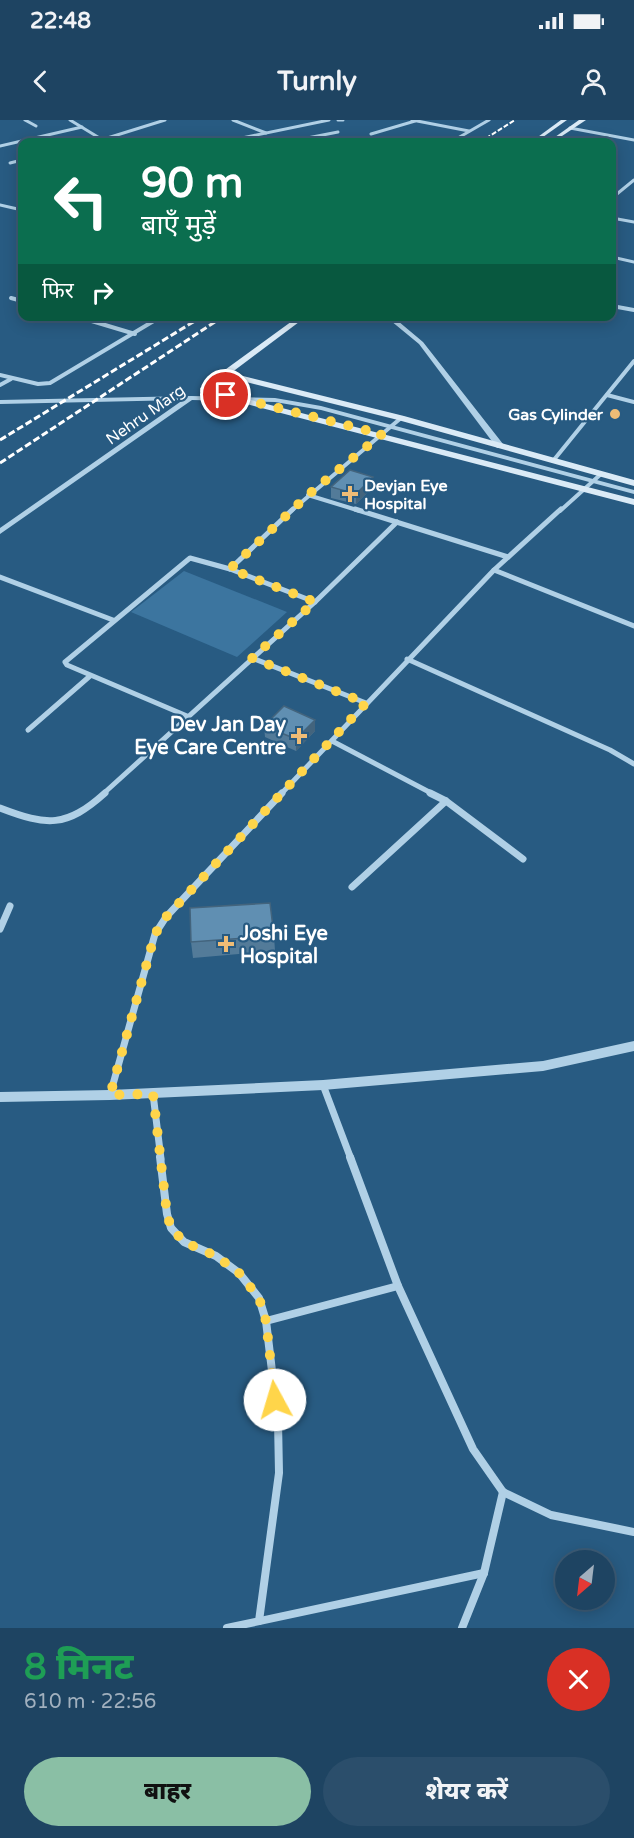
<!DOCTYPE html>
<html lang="hi">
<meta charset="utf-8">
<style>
body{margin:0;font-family:"Varela Round","Noto Sans Devanagari",sans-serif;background:#2b4e6b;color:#f1f3f6;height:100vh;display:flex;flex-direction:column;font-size:22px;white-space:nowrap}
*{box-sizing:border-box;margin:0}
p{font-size:20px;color:#a1b0be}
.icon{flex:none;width:33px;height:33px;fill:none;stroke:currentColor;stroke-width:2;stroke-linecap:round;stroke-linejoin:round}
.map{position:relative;height:1508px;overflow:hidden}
.drawer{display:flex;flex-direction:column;background:#1e4462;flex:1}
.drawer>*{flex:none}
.hud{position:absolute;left:18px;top:18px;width:598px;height:183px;border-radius:12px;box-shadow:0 3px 15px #0003,0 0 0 2px #3c5c77;background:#0b6e4f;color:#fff;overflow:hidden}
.needle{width:39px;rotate:208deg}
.fabs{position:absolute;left:555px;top:1430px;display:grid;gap:12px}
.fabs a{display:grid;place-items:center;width:60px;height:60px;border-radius:50%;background:#1e4462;box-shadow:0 3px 15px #0003,0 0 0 2px #3c5c77;font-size:30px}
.pin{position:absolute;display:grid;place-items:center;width:51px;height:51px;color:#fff;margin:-26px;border:3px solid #fff;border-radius:50%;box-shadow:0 2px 6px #0007}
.me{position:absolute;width:66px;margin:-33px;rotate:354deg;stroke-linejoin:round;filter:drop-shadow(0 0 4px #0008)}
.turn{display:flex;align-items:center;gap:21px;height:126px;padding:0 24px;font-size:27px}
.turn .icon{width:78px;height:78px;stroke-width:2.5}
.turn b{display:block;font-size:42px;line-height:51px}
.then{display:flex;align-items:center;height:57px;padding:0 24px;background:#0003;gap:12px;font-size:22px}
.round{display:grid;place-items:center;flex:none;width:63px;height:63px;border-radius:32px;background:#2b4e6b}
.headline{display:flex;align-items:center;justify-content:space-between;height:102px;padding:0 24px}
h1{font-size:36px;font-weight:800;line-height:45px;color:#1e9e55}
.primary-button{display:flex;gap:12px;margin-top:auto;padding:12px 24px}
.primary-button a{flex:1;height:69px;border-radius:36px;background:#8abfa5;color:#111;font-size:24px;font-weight:800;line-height:69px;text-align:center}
.primary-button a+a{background:#2b4e6b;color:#f1f3f6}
.status{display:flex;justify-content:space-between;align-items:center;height:42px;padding:0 30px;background:#1e4462;direction:ltr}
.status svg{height:16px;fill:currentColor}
header{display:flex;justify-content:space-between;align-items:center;height:78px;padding:0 24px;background:#1e4462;font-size:27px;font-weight:800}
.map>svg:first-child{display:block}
</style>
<div class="status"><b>22:48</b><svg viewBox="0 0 49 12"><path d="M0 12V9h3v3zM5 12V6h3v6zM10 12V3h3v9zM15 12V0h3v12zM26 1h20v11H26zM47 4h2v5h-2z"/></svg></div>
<header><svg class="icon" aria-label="back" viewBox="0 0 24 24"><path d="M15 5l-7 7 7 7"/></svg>Turnly<svg class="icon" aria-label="person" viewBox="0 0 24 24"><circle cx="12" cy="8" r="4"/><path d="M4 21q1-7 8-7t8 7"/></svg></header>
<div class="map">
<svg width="634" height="1508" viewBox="0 0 634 1508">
<rect width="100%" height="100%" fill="#285b82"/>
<polygon fill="#3c759f" points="184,451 287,492 237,537 131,492"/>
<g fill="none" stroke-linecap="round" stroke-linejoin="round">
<g stroke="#b0d0e6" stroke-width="3">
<polyline points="25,0 36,6"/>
<polyline points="70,0 106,22"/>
<polyline points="233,0 266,13"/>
<polyline points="338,0 343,0"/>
<polyline points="412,0 469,11"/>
<polyline points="570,8 634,20"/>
<polyline points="371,14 415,1"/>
<polyline points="186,18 192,22"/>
<polyline points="101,20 165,0"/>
<polyline points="223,22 329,0"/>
<polyline points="287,22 338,12"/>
<polyline points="451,22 489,0"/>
<polyline points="0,26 82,7"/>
<polyline points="10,43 22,40"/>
<polyline points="612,78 634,60"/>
<polyline points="0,85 22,90"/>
<polyline points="612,98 634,102"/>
<polyline points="612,137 634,142"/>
</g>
<g stroke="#b0d0e6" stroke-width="4">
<polyline points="11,178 22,181"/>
<polyline points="612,186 634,190"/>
<polyline points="75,196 135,214"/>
<polyline points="0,255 38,264 50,263 162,196"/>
<polyline points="0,265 11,259"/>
<polyline points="607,275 634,282"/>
<polyline points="553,341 634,241"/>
<polyline points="308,375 360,391"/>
<polyline points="291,391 401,298"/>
<polyline points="560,391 601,354"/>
</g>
<g stroke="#b0d0e6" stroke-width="5">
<polyline points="355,389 508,437"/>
<polyline points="230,449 293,389"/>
<polyline points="494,450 634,506"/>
<polyline points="0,457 113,500"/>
<polyline points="252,538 366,583"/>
<polyline points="407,539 610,630 634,644"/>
<polyline points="187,596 67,545 65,542 190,438 230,449 315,482"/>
<polyline points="28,610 90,556"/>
<polyline points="332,621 433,674"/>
<polyline points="103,674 315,482 397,402"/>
<polyline points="281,674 494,450 561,389"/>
</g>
<g stroke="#b0d0e6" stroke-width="7">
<polyline points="430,673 446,681 523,739"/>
<path d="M0,688C47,706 66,708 105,673"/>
<polyline points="352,767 446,681"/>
<polyline points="0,809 10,786"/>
<polyline points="323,965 351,1039"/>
<polyline points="153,974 161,1039"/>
<polyline points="110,975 155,814 166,797 282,673"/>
</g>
<g stroke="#b0d0e6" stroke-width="8">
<polyline points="160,1037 167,1094 171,1108 184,1122 216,1136 239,1153 259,1178 266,1201 278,1301 279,1353 259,1501"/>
<polyline points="350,1037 398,1166 473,1329 503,1372 551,1395 634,1412"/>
<polyline points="266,1201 398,1166"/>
<polyline points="227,1508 484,1453"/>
<polyline points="462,1508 484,1453 503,1372"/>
</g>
<g fill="#b0d0e6" fill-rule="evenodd">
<polygon points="385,196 392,196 423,222 503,324 503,328 497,328 419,224"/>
<polygon points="191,276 275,278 321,286 634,370 634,374 321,290 275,282 192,280 0,414 0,408 183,280 0,284 0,280"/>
<polygon points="634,921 634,931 543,951 323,970 110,980 0,982 0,972 110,970 323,960 543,941"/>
</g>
<g fill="#daeaf6" fill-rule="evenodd">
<polygon points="561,0 567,0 536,22 531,22"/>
<polygon points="579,0 586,0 553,22 548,22"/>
<polygon points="299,196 307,196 231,253 404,296 634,360 634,366 398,300 226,257 209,269 634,379 634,385 200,272 200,268"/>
</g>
<polyline stroke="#fff" stroke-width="2" stroke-dasharray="5 2" stroke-linecap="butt" points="480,22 515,0"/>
<g stroke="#fff" stroke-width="3" stroke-dasharray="7 3" stroke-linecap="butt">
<polyline points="0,320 203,196"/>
<polyline points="0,343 224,196"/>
</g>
</g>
<g fill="#537b99">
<polygon points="331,367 373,367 356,384 331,378"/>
<polygon points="264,606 315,611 296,631 265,617"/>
<polygon points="274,816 275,831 193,838 191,822"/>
</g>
<g fill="#43647d">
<polygon points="373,357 373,367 356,384 356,374"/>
<polygon points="315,600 315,611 296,631 296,619"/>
</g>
<g fill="#608fb2" stroke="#43647d" stroke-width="1.5">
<polygon points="350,350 373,357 356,374 331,367"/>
<polygon points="284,586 315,600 296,619 264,606"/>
<polygon points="270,783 274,816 191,822 190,788"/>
</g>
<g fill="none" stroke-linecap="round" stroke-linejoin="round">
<polyline stroke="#ffd54a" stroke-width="10" stroke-dasharray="0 18" points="226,275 382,314 308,375 230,449 315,482 252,538 366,583 166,797 155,814 110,975 153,974 167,1094 171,1108 184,1122 216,1136 239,1153 259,1178 266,1201 275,1280"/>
</g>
<g fill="#eebc76" stroke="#285b82" stroke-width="2">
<circle cx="615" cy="294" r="6"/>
<path d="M347 365h6v6h6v6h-6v6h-6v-6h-6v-6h6z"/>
<path d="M296 607h6v6h6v6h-6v6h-6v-6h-6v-6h6z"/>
<path d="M223 815h6v6h6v6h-6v6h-6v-6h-6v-6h6z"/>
</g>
<g text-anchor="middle" stroke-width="4.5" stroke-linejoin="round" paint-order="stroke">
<g font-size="16" fill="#fff" stroke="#285b82">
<text transform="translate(145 294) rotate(-35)" y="6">Nehru Marg</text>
</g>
<g font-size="16" font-weight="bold" fill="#fff" stroke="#285b82" text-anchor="end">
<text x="603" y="300">Gas Cylinder</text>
<text x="364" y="371" text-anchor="start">Devjan Eye<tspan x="364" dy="18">Hospital</tspan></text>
</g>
<g font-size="20" font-weight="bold" fill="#fff" stroke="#285b82" text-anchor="end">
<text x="286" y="611">Dev Jan Day<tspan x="286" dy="23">Eye Care Centre</tspan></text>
<text x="240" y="820" text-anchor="start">Joshi Eye<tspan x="240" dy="23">Hospital</tspan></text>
</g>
</g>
</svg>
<div class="fabs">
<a><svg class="needle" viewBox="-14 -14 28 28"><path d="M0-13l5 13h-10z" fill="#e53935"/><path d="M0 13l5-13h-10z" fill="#a1b0be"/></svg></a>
</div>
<div class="pin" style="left:226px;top:275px;background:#d93025"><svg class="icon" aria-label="arrive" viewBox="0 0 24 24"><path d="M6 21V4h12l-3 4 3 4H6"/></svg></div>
<svg class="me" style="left:275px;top:1280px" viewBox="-20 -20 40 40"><circle r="19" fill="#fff"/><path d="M0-13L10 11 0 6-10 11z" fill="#ffd54a"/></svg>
<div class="hud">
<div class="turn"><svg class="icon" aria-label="left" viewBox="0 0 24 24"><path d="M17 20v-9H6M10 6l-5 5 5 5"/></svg><div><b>90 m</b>बाएँ मुड़ें</div></div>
<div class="then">फिर<svg class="icon" aria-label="right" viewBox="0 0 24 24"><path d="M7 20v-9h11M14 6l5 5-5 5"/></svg></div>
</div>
</div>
<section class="drawer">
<div class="headline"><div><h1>8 मिनट</h1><p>610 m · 22:56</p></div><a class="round" style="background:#d93025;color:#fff"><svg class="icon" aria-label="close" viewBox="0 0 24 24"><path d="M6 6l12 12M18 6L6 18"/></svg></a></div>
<div class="primary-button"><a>बाहर</a><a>शेयर करें</a></div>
</section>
